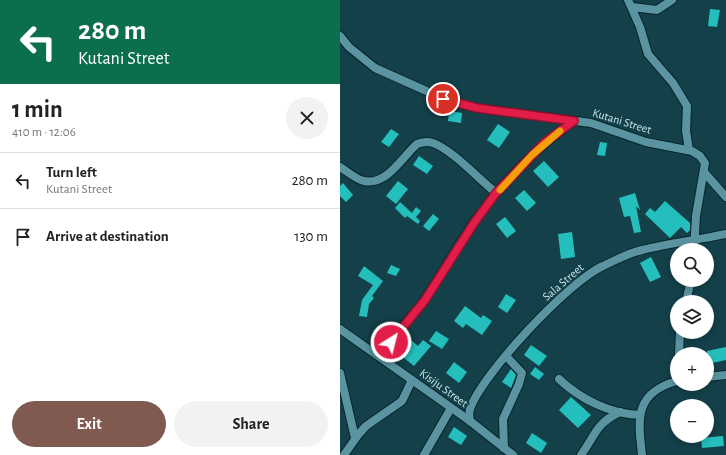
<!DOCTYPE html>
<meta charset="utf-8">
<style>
body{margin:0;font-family:"Alegreya Sans",sans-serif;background:#f2f2f2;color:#222;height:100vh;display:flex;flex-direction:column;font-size:15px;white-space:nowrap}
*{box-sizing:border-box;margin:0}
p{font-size:13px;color:#767676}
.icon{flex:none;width:22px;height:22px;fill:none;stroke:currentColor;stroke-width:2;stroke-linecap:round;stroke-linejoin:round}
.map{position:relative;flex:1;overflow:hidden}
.side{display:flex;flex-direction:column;background:#fff;width:340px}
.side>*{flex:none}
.banner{background:#0b6e4f;color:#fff;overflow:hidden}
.buttons{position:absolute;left:330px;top:243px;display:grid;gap:8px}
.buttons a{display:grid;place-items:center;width:44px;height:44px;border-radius:50%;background:#fff;box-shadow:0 2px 6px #0003;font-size:20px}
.pin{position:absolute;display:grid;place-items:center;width:34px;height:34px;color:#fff;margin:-17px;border:2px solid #fff;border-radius:50%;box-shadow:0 1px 4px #0007}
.me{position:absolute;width:44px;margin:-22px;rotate:36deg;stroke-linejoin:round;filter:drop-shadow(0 0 3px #0008)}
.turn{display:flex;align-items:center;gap:14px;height:84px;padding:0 12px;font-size:18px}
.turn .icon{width:52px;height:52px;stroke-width:2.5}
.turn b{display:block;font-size:28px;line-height:34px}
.round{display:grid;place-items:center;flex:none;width:42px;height:42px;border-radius:21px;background:#f2f2f2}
.head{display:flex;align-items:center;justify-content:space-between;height:68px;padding:0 12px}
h1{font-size:24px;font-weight:700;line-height:30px}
.action{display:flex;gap:8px;margin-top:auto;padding:8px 12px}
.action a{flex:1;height:46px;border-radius:24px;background:#805a51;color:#fff;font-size:16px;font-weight:700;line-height:46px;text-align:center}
.action a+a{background:#f2f2f2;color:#222}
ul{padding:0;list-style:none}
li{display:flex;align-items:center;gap:12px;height:56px;padding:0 12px;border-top:1px solid #e0e0e0}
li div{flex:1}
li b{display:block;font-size:15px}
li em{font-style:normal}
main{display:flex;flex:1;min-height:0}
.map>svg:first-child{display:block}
</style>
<main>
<section class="side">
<div class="banner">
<div class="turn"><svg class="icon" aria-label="left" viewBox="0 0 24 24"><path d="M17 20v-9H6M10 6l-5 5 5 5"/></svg><div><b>280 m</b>Kutani Street</div></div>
</div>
<div class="head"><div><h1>1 min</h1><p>410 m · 12:06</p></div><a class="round"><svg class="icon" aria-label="close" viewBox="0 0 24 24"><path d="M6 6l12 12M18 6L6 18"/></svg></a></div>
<ul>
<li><svg class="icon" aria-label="left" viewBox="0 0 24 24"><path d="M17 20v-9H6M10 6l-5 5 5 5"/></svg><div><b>Turn left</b><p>Kutani Street</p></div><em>280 m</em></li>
<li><svg class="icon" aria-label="arrive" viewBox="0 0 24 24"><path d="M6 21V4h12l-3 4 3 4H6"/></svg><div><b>Arrive at destination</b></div><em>130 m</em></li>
</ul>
<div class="action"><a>Exit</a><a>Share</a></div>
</section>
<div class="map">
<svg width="386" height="455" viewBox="0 0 386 455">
<rect width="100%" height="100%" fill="#134049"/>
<g fill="#24bfbd">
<polygon points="370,9 380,10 377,27 368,26"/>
<polygon points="109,111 122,113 121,123 108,121"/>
<polygon points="158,124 170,132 159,148 147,140"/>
<polygon points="51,129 59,134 49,147 41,142"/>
<polygon points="260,142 267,143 265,156 257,155"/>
<polygon points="79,156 93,166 87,174 73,165"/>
<polygon points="204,161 219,177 208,187 193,171"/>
<polygon points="58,181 68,189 56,204 46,196"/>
<polygon points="3,183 13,195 6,202 0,196 0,186"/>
<polygon points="184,190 196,203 187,211 175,198"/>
<polygon points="295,193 300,210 296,206 301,232 294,233 290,216 284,217 279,198"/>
<polygon points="325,201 350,223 350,230 347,233 341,227 330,238 305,214 310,208 315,212"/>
<polygon points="60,202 72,213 76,207 81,211 76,217 80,221 78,224 67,216 65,218 55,208"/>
<polygon points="93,214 99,219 89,231 83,226"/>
<polygon points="165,217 176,231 167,238 156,224"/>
<polygon points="232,232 235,257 221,259 218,234"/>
<polygon points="311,257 321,277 310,282 300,263"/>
<polygon points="51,265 60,269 56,276 47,273"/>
<polygon points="24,266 43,281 32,296 34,298 29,304 27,317 19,316 22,300 33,285 18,276"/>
<polygon points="166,294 176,300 167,313 158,307"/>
<polygon points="125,306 141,318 143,315 152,321 142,335 126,324 123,328 114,321"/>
<polygon points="96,331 109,339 102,349 89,341"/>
<polygon points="71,340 78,346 83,340 91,346 74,366 59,354"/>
<polygon points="191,345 207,356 199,366 184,355"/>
<polygon points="386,347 386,360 367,364 367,351"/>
<polygon points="114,362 127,372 119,383 106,373"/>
<polygon points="195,367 204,374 199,380 190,374"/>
<polygon points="171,369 176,375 171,388 162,382"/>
<polygon points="231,397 251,415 238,428 219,410"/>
<polygon points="114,427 127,436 121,445 108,437"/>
<polygon points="192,433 207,443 201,453 186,443"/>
<polygon points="383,436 384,446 362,448 361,438"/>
</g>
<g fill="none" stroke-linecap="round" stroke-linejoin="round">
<defs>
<g id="minor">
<polyline points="288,0 300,27 308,54 333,83 347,106 346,131 349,150"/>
<polyline points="292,7 317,10 332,0"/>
<polyline points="0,36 9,47 35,68 111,102 137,108 251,123 306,142 352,151 360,156 365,163 356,216 354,250"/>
<path d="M0,167C7,171 15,179 24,181C47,186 63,156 77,144C82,142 87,141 93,143C111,149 140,180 156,193"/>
<polyline points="364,172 386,197"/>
<polyline points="346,302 351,280"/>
<polyline points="0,329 130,421 173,455"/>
<polyline points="339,354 340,332"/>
<path d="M47,362C47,335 71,320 85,299C102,274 116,247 134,222C161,183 195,149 234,121"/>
<polyline points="0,373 15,438"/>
<polyline points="367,377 386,375"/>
<path d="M219,379C240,399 270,414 300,415"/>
<path d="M130,421C129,417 129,413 130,409C142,374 229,281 263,266C275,260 289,253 302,250C330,243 358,240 386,234"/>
<polyline points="164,448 163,419 179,384 182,373 166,356"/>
<polyline points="4,455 18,435 26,426 62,401 72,380"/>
<polyline points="84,455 111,408"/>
<path d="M241,455C255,436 256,423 280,412"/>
<path d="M302,455C298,419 294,393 337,381"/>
</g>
</defs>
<use href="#minor" stroke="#05252b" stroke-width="10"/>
<use href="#minor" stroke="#5a94a0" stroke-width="8"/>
</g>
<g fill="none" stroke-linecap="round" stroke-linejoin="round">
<defs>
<polyline id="route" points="51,342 85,300 134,223 156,193 205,142 234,121 137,108 103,99"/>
</defs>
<use href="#route" stroke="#92132f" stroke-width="10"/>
<use href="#route" stroke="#e11d48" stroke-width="7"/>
<polyline stroke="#f59e0b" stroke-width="7" points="160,190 192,155 220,131"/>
</g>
<g text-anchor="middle" stroke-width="4" stroke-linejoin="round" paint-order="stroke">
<g font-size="12" fill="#c8e5ec" stroke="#134049">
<text transform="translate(282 121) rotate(17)" y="4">Kutani Street</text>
<text transform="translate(223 282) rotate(-41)" y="4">Sala Street</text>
<text transform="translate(104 388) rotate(36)" y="4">Kisiju Street</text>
</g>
</g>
</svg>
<div class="buttons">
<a><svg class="icon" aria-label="search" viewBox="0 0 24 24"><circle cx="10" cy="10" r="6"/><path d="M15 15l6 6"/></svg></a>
<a><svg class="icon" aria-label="layers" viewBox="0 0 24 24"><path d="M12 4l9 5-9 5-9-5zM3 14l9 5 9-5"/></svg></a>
<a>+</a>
<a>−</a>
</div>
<div class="pin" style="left:103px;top:99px;background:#d93025"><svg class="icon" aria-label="arrive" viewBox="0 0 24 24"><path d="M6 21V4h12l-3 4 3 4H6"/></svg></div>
<svg class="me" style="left:51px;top:342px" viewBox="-20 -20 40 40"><circle r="17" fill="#e11d48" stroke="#fff" stroke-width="3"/><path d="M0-11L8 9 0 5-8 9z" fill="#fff"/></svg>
</div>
</main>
